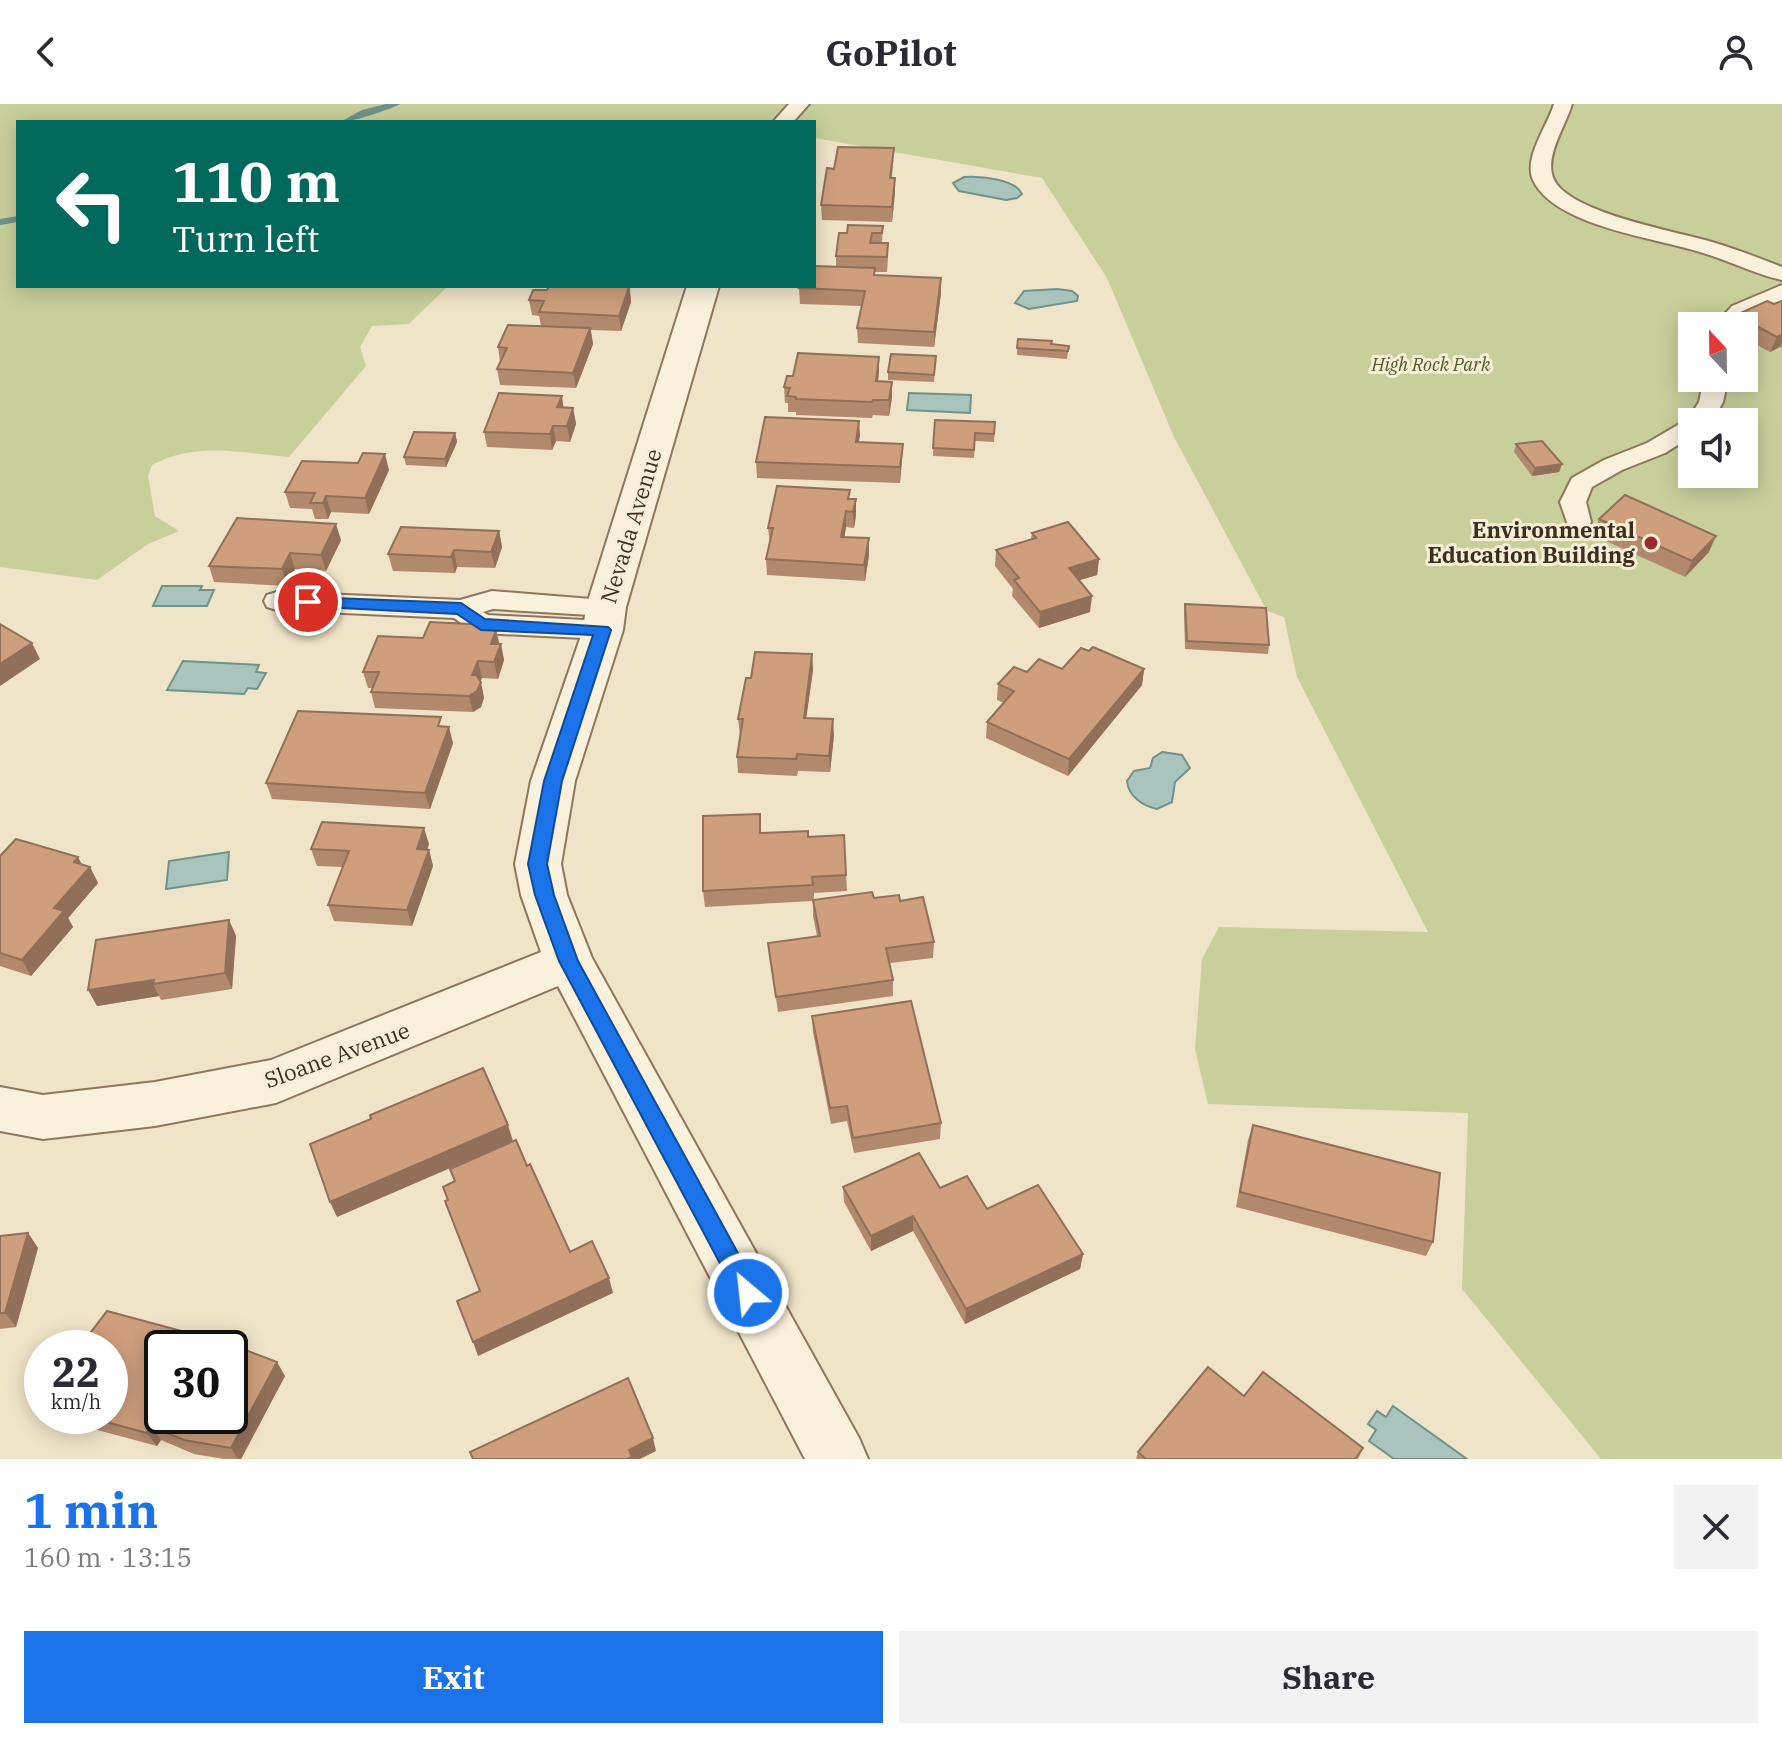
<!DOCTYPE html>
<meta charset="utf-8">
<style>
body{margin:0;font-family:"IBM Plex Serif",serif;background:#f2f2f3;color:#2b2b33;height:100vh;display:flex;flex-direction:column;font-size:30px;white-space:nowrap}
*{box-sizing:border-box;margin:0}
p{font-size:26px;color:#7c7c81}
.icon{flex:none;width:44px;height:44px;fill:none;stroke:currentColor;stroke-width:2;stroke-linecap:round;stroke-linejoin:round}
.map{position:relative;height:1355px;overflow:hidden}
.drawer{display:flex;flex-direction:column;background:#fff;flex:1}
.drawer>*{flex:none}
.banner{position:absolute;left:16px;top:16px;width:800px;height:168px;border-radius:0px;box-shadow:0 4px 20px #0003;background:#00695c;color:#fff;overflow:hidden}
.needle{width:52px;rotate:338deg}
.tools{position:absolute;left:1678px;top:208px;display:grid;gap:16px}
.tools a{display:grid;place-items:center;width:80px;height:80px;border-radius:0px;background:#fff;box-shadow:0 4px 20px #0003;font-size:40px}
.speed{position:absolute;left:24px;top:1226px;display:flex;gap:16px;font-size:40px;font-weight:700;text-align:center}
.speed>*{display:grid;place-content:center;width:104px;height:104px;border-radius:50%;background:#fff;box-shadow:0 4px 20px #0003;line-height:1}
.speed small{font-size:20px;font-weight:400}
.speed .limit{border:4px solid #111;border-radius:12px;background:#fff;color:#111}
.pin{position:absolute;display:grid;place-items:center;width:68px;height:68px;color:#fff;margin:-34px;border:4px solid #fff;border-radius:50%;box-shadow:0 2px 8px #0007}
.me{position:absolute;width:88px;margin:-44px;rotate:332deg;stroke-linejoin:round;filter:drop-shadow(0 0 6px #0008)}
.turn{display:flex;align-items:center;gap:28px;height:168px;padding:0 24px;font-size:36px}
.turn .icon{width:104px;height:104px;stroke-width:2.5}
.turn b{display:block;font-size:56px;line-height:68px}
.round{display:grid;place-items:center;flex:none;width:84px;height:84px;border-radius:0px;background:#f2f2f3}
.overview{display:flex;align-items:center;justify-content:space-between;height:136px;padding:0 24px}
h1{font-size:48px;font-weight:700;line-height:60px;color:#1a73e8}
.button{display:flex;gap:16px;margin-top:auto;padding:16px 24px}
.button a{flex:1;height:92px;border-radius:0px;background:#1a73e8;color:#fff;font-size:32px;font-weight:700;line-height:92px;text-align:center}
.button a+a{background:#f2f2f3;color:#2b2b33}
header{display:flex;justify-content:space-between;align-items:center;height:104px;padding:0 24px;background:#fff;font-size:36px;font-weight:700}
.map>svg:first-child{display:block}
</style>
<header><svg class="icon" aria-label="back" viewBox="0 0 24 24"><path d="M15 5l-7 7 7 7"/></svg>GoPilot<svg class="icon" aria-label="person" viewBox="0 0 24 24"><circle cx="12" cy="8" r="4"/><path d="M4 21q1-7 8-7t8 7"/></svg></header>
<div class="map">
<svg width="1782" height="1355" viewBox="0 0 1782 1355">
<rect width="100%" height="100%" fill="#f0e4c8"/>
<path fill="#c9cf9b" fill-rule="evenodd" d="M0,0H1782V1355H1601L1462,1185L1468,1009L1208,1000L1195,945L1202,855L1219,823L1428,828L1297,573L1284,513L1267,507L1174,333L1107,174L1042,74L814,34V18H18V182H448L409,220L372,222L360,243L366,262L289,353C241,349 197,337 152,361L148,372L155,412L179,427L148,440L97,476L0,463ZM1692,222H1744V274H1692ZM1692,318H1744V370H1692Z"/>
<g fill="#a9c4bc" stroke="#6f938a" stroke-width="2">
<path d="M964,73C981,72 1015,75 1022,90L1017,94L1006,96L959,87L953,79Z"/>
<polygon points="1057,185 1072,187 1078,192 1077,197 1029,205 1015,199 1024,187"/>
<polygon points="909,289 971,291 970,309 907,306"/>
<polygon points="162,482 202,482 200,486 214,486 207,502 153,502"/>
<polygon points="183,557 259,561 256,568 266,569 257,585 248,584 244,590 167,586"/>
<path d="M1162,648L1182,651L1190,664L1175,678L1172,698L1157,705C1143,702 1128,692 1127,677L1134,667L1150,664L1153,654Z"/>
<polygon points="229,748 227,776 166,785 169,757"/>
<polygon points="1393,1302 1467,1355 1394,1355 1369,1337 1376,1326 1368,1320 1377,1307 1386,1313"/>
</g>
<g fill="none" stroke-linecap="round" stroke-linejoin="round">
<g fill="#6f938a" fill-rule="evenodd">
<path d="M386,0H400C389,6 352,18 340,18L362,6Z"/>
<polygon points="18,112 18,118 0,121 0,115"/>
</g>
<defs>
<g id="service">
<polygon points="789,0 809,0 793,18 773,18"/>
<path d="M1554,0H1572C1566,21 1547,48 1552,70C1559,108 1680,128 1712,138C1736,145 1759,154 1782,163V176C1754,170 1728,156 1700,148C1656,134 1554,122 1533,76C1523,54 1548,21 1554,0Z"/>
<polygon points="1782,181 1782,196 1748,212 1738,222 1714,222 1732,202"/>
<polygon points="1704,274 1728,274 1723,298 1712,318 1692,318 1692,332 1665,349 1622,366 1592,383 1586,398 1591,418 1587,424 1569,424 1560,398 1572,374 1604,356 1647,339 1688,315 1699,298"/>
<polygon points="492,487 616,497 620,503 616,509 606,512 493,505 483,508 488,511 603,517 613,520 617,526 613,532 603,535 481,529 471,526 454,514 277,506 267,503 264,497 267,491 277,488 460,496"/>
</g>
<polygon id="minor" points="687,182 719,182 626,503 623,526 575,677 561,760 567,791 592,854 859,1334 868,1355 805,1355 558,882 276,999 155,1022 43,1035 0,1027 0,983 43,991 155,978 271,956 541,848 521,791 515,760 531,677 583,526 586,503"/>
</defs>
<use href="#service" stroke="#8d765c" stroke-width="4"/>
<use href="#minor" stroke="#8d765c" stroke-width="4"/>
<use href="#service" fill="#faf1dc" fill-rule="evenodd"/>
<use href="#minor" fill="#faf1dc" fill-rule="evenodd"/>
</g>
<g fill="#b2896c">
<polygon points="894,44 892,74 895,74 895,88 892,118 822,116 821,101 834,65"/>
<polygon points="883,122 882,139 888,154 887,168 875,168 875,171 941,189 934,243 858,239 857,224 862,202 800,200 799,184 836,162 836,152 847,129"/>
<polygon points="549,182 630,182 631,198 621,227 591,226 593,240 576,284 500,281 497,265 500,258 498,243 541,222 539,212 532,211 529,196 547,186"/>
<polygon points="1782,197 1782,244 1780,243 1770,248 1744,234 1744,222 1732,222 1736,211 1774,200"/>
<polygon points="1018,235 1051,240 1069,242 1067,255 1017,251"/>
<polygon points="936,252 934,278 888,276 888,268"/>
<polygon points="879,268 878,277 892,293 889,312 873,311 872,314 796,311 796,308 788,308 788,299 785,299 784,283"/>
<polygon points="563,304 573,304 576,320 570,338 556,337 552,346 487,343 484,328"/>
<polygon points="935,316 995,318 994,338 975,337 974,354 933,352"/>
<polygon points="859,317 859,338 903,340 900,379 757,374 756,358"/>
<polygon points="455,329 457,338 446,363 406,361 404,353"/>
<polygon points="1516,340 1562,360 1559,368 1532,372 1514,348"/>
<polygon points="389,366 369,410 331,408 328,415 315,415 312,405 290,404 285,388"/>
<polygon points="850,395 856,395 856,411 854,424 846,423 844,433 869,434 869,451 865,477 767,471 766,455 770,440 768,424"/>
<polygon points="1599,415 1709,448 1685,473 1593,431"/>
<polygon points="499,427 502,443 495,464 457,463 455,469 393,467 388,450"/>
<polygon points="1032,429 1099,455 1097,471 1079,476 1090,508 1039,524 1012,492 1013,485 995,462 996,446 1031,435"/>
<polygon points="341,436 326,467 295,465 287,482 214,478 209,462"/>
<polygon points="1185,500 1269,541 1268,550 1185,545 1184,508"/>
<polygon points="491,521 492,525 496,526 504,556 498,575 482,574 480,577 484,594 481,603 473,608 375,604 371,588 372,584 368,584 363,568 423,534"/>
<polygon points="1089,547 1144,565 1142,581 1068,672 986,634 987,618 1004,599 997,596 998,580 1027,568 1062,565"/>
<polygon points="812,550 813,566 806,614 834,631 830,668 798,667 797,672 738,669 737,653 740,631 738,615 751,574"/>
<polygon points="444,623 453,639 430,705 272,695 266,679"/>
<polygon points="761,729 808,733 844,731 847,787 814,789 814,796 874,794 900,797 934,838 933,854 890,859 893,876 893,892 778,908 768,839 817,832 813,812 813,797 705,803 703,787"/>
<polygon points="429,740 427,746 429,746 433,762 412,822 334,817 328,801 343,763 317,762 311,745"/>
<polygon points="0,752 82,760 90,763 98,779 68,814 73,823 31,872 0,862"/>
<polygon points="229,816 236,832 232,885 161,896 159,892 97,902"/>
<polygon points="812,912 941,1019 940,1035 854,1049 847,1017 831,1020 813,928"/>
<polygon points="1253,1021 1433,1138 1426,1152 1236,1103 1248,1036"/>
<polygon points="843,1083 940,1084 987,1105 1083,1150 1080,1165 965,1220 913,1127 871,1147 844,1098"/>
<polygon points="28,1129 38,1144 16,1223 0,1225 0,1132"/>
<polygon points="208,1239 285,1272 241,1355 224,1355 194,1350 161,1336 157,1342 60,1316 56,1312 110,1312"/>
<polygon points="1244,1292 1363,1344 1358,1355 1136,1355 1138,1348"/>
</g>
<g fill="#916f58">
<polygon points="895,74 895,88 892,118 892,103"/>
<polygon points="941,174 941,189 934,243 934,228"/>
<polygon points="629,182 631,198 621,227 619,212"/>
<polygon points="590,224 593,240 576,284 573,269"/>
<polygon points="1782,230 1782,239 1780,243 1770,248 1777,233"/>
<polygon points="879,253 879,268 876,292 876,277"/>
<polygon points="892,278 892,293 889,312 889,296"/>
<polygon points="562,292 564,308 557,303"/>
<polygon points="573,304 576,320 570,338 567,322"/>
<polygon points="859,317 860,332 856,354 856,338"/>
<polygon points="553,322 556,337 552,346 550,330"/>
<polygon points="455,329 457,338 446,363 445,355"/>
<polygon points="903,340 902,355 900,379 900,363"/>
<polygon points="385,350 389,366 369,410 365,394"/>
<polygon points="1562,360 1559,368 1532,372 1535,364"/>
<polygon points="326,392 331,408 328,415 323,399"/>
<polygon points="856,395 856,411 854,424 853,408"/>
<polygon points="846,407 846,423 842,449 841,433"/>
<polygon points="336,420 341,436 326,467 321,451"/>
<polygon points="499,427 502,443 495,464 491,448"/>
<polygon points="1716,432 1709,448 1685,473 1692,457"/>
<polygon points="869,434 869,451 865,477 864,461"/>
<polygon points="454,446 457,463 455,469 451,453"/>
<polygon points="290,449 295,465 287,482 282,465"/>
<polygon points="1099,455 1097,471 1067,480 1069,464"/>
<polygon points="1092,492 1090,508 1039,524 1040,508"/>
<polygon points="491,521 494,532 496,526 499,542 491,540 490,525"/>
<polygon points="32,539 40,555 0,582 0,560"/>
<polygon points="501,540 504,556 498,575 494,558"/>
<polygon points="812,550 813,566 804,630 804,614"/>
<polygon points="478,557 482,574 476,587 472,571"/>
<polygon points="1144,565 1142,581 1068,672 1069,655"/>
<polygon points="481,578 484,594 481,603 473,608 469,592"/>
<polygon points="833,615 834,631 830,668 829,652"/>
<polygon points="449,623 453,639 430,705 425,689"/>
<polygon points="424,724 429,740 421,761 417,745"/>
<polygon points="429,746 433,762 412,822 407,806"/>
<polygon points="78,753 86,768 90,763 98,779 68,814 73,823 31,872 22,856 54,804 74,758"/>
<polygon points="229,816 236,832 232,885 225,869"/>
<polygon points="154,876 153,880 159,892 97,902 88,886"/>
<polygon points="508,1021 513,1037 337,1113 330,1098"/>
<polygon points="913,1112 913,1127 871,1147 871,1132"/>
<polygon points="28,1129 38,1144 16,1223 5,1209"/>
<polygon points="1083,1150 1080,1165 965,1220 966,1205"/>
<polygon points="609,1174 613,1189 478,1252 473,1238"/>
<polygon points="277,1258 285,1272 241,1355 238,1355 231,1344"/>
<polygon points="151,1322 161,1336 157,1342 147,1329"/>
<polygon points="653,1334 656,1347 640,1355 627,1355 629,1346"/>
</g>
<g fill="#cf9f7d" stroke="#916f58" stroke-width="2" fill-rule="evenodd">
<polygon points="838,43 894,44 890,74 895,74 892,103 821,101 827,64 834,65"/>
<polygon points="848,121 883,122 882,129 872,129 870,139 888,139 887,153 836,152 839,129 847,129"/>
<polygon points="814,162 875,164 874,171 941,174 934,228 857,224 865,187 799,184 800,182 814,182"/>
<polygon points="549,182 612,182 629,183 619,212 539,208 544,197 529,196 533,186 547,186"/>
<polygon points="1767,197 1774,200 1782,197 1782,230 1777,233 1736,211"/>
<polygon points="508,221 590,224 573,269 497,265 507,244 498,243"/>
<polygon points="1018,235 1052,237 1051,240 1069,242 1068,247 1017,244"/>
<polygon points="798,249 879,253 876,277 892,278 889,296 873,296 872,298 796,295 796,293 787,292 790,284 784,283 787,272 793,272"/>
<polygon points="891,250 936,252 934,271 888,268"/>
<polygon points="499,289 562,292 557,303 573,304 567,322 553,322 550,330 484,328"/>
<polygon points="765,313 859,317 856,338 903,340 900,363 756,358"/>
<polygon points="935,316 995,318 994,330 975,329 974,346 933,344"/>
<polygon points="414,328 455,329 445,355 404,353"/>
<polygon points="1542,337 1562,360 1535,364 1516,340"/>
<polygon points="363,349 385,350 365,394 326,392 323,399 310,399 315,389 285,388 302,357 358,359"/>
<polygon points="777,382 850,386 848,395 856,395 853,408 846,407 841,433 869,434 864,461 766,455 773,424 768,424"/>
<polygon points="1625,391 1716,432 1692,457 1599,415"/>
<polygon points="237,414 336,420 321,451 290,449 282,465 209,462"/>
<polygon points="1068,418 1099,455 1069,464 1092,492 1040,508 1014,476 1019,474 996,446 1036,434 1032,429"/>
<polygon points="401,423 499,427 491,448 454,446 451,453 388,450"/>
<polygon points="1185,500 1266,504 1269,541 1187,537"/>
<polygon points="430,518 491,521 490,525 496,526 491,540 501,540 494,558 478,557 472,571 476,571 481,578 477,587 469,592 371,588 379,568 363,568 378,532 423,534"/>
<polygon points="0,520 32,539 0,560"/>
<polygon points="1093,543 1144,565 1069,655 987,618 1014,587 998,580 1014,563 1027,568 1039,555 1062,565 1081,544 1089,547"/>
<polygon points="755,548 812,550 804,614 833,615 829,652 797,650 796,655 737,653 743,615 738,615 746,574 751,574"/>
<polygon points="298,607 441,613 438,622 449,623 425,689 266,679"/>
<polygon points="760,710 760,729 808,727 808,733 844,731 846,771 812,773 813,781 703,787 703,712"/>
<polygon points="322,718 424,724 417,745 429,746 407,806 328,801 349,747 311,745"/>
<polygon points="16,735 78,753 74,758 90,763 54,804 64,807 22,856 0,849 0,752"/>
<polygon points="872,788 874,794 899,791 900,797 923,793 934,838 886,844 893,876 776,893 768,839 820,832 813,796"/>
<polygon points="229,816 225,869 153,880 154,876 88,886 96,836"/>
<polygon points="911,897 941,1019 853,1034 847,1002 830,1004 812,912"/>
<polygon points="483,964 508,1021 330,1098 310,1040 371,1015 370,1011"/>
<polygon points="1253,1021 1440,1069 1433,1138 1240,1088"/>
<polygon points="516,1036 527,1062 530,1060 570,1148 592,1137 609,1174 473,1238 457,1197 480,1187 445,1097 448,1096 443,1083 455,1077 450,1065"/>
<polygon points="919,1049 940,1084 967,1072 987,1105 1038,1081 1083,1150 966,1205 913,1112 871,1132 843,1083"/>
<polygon points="28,1129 5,1209 0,1209 0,1132"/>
<path d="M107,1207L204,1233L200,1238L235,1242L277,1258L231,1344L184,1336L151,1322L147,1329L84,1312H110V1244H79ZM162,1244H230V1312H162Z"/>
<polygon points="1208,1263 1244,1292 1263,1268 1363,1344 1355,1355 1146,1355 1138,1348"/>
<polygon points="628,1274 653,1334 629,1346 632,1353 627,1355 473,1355 470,1348"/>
</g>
<polygon fill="#1a73e8" stroke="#114b97" stroke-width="2" points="308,493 461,499 485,515 608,523 611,526 562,677 547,760 554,791 578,857 756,1182 760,1189 756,1197 748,1200 740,1197 559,857 535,791 528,760 544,677 593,531 481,526 457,510 302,502 302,494"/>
<circle fill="#9e2a2b" stroke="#f7eed8" stroke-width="3" cx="1651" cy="439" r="8"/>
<g text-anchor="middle" stroke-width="6" stroke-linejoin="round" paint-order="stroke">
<g font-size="18" font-style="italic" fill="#4d5a26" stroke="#f7eed8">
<text x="1431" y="267">High Rock Park</text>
</g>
<g font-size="22" fill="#3d2e20" stroke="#f7eed8">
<text transform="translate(631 422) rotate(-73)" y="8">Nevada Avenue</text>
<text transform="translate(337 951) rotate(-20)" y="8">Sloane Avenue</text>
</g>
<g font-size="22" font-weight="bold" fill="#3d2e20" stroke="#f7eed8" text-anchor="end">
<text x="1635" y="434">Environmental<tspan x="1635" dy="25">Education Building</tspan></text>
</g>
</g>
</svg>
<div class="tools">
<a><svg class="needle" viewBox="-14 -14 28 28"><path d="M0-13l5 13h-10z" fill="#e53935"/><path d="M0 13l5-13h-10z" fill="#7c7c81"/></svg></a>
<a><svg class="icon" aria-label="sound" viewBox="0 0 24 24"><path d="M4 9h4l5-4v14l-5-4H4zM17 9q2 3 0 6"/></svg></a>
</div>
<div class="speed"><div>22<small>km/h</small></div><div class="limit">30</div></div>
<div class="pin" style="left:308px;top:498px;background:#d93025"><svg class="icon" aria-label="arrive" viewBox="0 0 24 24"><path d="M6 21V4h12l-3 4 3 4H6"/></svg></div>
<svg class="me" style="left:748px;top:1189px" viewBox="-20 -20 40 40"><circle r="17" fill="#1a73e8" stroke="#fff" stroke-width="3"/><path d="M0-11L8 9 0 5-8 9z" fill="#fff"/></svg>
<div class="banner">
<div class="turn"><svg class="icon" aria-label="left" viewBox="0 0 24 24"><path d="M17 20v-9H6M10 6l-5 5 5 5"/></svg><div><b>110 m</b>Turn left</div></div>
</div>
</div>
<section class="drawer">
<div class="overview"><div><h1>1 min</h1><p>160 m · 13:15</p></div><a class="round"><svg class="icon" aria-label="close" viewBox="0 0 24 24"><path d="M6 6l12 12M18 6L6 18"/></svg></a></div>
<div class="button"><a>Exit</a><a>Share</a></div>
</section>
